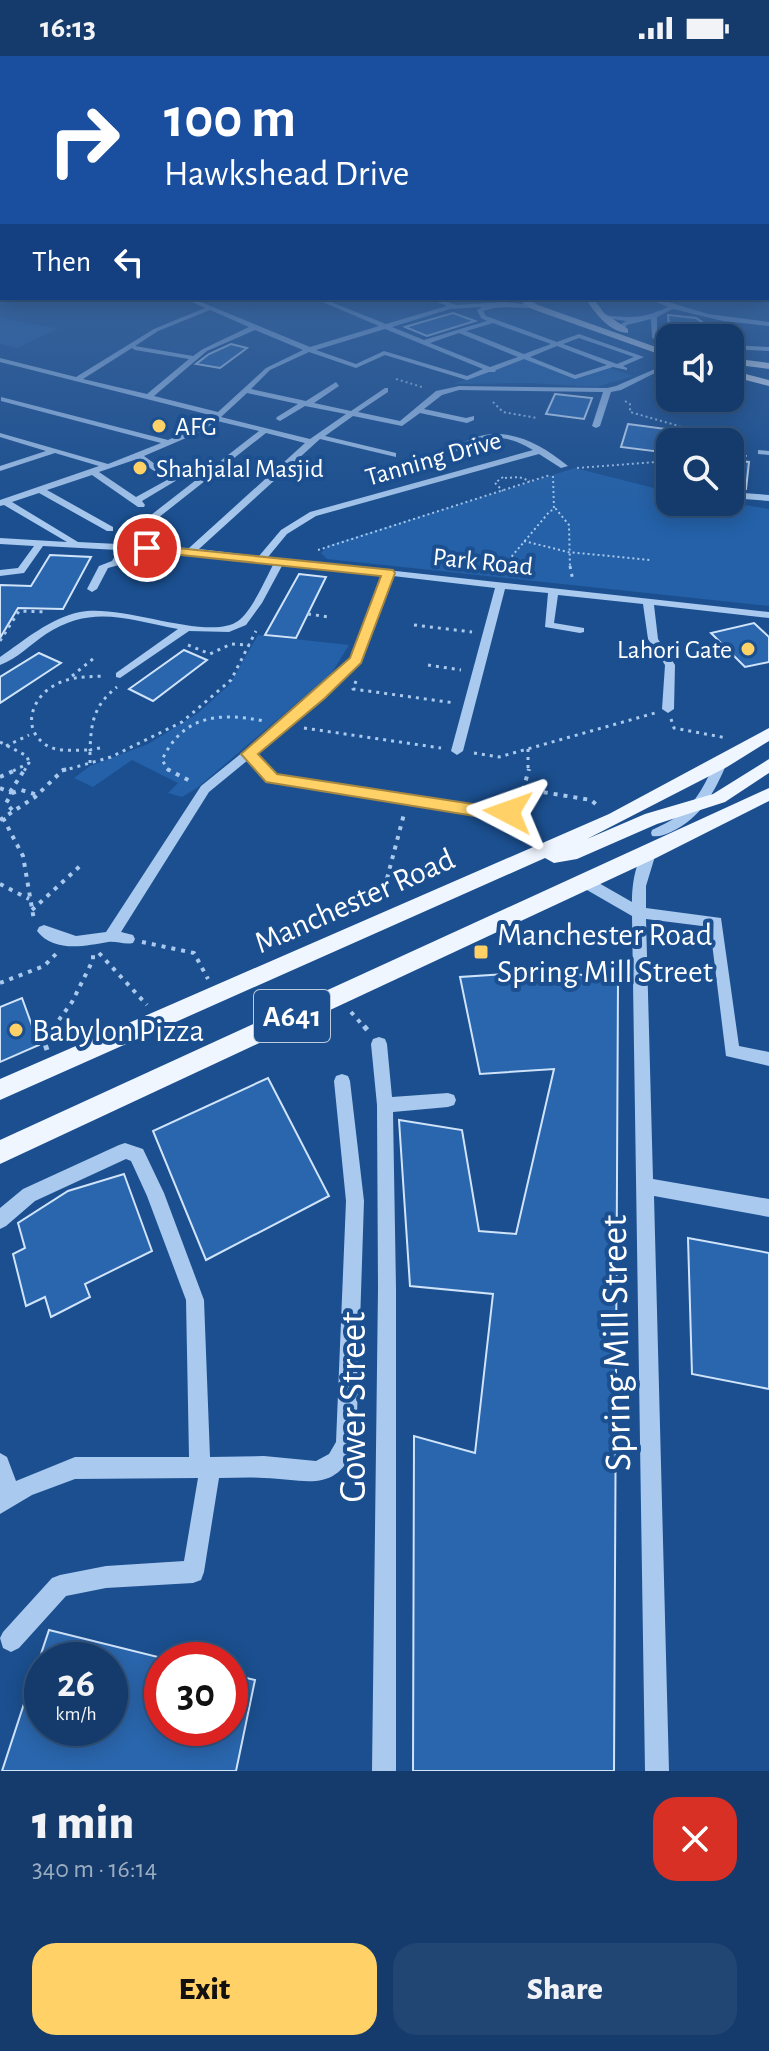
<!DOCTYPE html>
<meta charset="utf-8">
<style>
body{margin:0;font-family:"Alegreya Sans",sans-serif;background:#214673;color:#f1f3f6;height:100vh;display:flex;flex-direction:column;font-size:30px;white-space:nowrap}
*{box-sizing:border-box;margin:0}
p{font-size:26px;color:#9dadc1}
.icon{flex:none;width:44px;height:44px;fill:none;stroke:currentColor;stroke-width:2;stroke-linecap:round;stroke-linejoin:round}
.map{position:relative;height:1715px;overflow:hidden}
.details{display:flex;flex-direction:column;background:#143b6b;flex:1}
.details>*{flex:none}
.guide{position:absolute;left:0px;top:0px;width:770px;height:244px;box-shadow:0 4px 20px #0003,0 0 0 2px #33557e;background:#1a4fa0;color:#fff;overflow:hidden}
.fabs{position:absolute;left:656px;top:268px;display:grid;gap:16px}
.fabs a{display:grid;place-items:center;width:88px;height:88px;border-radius:16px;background:#143b6b;box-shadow:0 4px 20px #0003,0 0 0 2px #33557e;font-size:40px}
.speed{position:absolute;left:24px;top:1586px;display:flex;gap:16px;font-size:40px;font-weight:700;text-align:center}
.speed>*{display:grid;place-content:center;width:104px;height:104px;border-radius:50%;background:#143b6b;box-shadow:0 4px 20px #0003,0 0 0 2px #33557e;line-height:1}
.speed small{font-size:20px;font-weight:400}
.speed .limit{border:12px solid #d22;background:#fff;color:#111}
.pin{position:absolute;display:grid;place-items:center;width:68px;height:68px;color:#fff;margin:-34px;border:4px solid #fff;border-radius:50%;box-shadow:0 2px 8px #0007}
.me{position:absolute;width:88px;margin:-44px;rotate:274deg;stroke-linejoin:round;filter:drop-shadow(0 0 6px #0008)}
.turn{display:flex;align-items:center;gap:28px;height:168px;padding:0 32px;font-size:36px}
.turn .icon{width:104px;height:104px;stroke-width:2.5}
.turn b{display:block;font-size:56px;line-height:68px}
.then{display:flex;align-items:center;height:76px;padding:0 32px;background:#0003;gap:16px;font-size:30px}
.round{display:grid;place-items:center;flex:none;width:84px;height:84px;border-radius:24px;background:#214673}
.overview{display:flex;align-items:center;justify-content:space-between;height:136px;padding:0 32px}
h1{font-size:48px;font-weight:800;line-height:60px}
.primary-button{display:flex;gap:16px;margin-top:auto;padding:16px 32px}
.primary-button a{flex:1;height:92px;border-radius:24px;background:#ffd166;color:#111;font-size:32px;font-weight:800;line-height:92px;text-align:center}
.primary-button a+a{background:#214673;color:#f1f3f6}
.status{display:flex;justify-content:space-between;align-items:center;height:56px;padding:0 40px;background:#143b6b;direction:ltr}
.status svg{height:22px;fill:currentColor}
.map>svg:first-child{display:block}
</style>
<div class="status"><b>16:13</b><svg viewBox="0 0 49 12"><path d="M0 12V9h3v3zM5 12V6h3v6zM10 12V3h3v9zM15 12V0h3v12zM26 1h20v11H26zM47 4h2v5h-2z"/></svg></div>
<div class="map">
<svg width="769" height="1715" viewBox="0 0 769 1715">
<rect width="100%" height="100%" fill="#1b4f8f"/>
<g fill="#2461a8">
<polygon points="0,261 57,273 17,292 0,288"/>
<polygon points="523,300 575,321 607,311 633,320 597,331 528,327 454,328"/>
<polygon points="575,412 670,436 670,446 728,446 769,453 769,550 327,503 321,497 329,489"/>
<polygon points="258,579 349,589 331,618 197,732 182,741 168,737 178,727 132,704 93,731 74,722 90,710 148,688 198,657 229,629"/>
</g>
<g fill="#2a66ad" stroke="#cfe3fa" stroke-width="2">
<polygon points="453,257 475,265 427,280 405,271"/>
<polygon points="668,259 696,262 726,282 670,281"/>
<polygon points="231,288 247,292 220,312 196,308 209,298"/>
<polygon points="555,338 592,342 584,363 546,358"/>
<polygon points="628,368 666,373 661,396 621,391"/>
<polygon points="730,404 749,406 746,433 730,431"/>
<polygon points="50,499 91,501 63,553 18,552 0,582 0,529 31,530"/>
<polygon points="299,518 326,521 296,582 265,579"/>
<polygon points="754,567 769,581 769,606 745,611 711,577"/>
<polygon points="184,594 207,604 153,645 129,633"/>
<polygon points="39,597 61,607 0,647 0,621"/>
<polygon points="555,915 618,924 614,1715 413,1715 414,1380 475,1397 493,1238 410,1230 399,1064 462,1074 479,1175 516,1178 554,1013 480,1018 460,921"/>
<polygon points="22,942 39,989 0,1006 0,951"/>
<polygon points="268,1022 329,1140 206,1204 153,1075"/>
<polygon points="124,1118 152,1195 85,1228 90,1241 51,1261 45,1241 26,1250 13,1198 25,1192 18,1167 68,1135"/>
<polygon points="688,1182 769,1197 769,1333 692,1318"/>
<polygon points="49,1574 162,1602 162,1672 230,1672 230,1618 255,1624 236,1715 2,1715 38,1605 42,1606 42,1672 110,1672 110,1604 39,1604"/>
</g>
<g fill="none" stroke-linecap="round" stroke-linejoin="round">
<g stroke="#a9c9ee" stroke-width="2" stroke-dasharray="2 3" stroke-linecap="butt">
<polyline points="396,323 422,331"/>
<polyline points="625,345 630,348 630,356 679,370 694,380 695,386"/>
<polyline points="493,346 503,356 537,362"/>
<polyline points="730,398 747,400"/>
<polyline points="577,412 670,405"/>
<polyline points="553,420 554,454"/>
<polyline points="503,421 495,427 503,435"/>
<polyline points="505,422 519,421 530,425"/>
<polyline points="524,485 568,496 650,504"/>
<polyline points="318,494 550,419"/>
<polyline points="502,512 550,455 556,453 569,469 570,512"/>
</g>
<g stroke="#a9c9ee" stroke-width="3" stroke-dasharray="3 5" stroke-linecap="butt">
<polyline points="570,510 573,525"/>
<polyline points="499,515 503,510"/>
<polyline points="308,558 329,561"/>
<polyline points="414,569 472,576"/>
<polyline points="0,585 19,555 47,556"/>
<polyline points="188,589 210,598 231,588 250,589"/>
<polyline points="428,609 461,614"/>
<polyline points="72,620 94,602"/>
<polyline points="356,625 353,633 455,647"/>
<polyline points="671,663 674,672 727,682"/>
<polyline points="304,672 441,692"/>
<polyline points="0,686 27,700 29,707"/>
<polyline points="6,690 29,679"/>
<path d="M100,692L90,694C91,666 94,649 117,631"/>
<polyline points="528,693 528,715"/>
<polyline points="474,697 499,701 655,657"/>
<path d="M90,707V694C74,694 54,697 42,686C21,668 35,639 55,629C71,620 87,621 104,620"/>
<polyline points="13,715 29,707 24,715"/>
<polyline points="62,715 111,701 182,666 231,624 256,575"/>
<path d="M169,715L162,704C183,659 219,656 264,665"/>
</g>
<g stroke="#a9c9ee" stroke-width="4" stroke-dasharray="4 6" stroke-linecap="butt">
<polyline points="167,713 190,725"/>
<polyline points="0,721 18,713"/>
<polyline points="0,732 12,737 6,747 13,755"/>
<polyline points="524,733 591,744 598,750"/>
<polyline points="523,734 529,713"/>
<polyline points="10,736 25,713"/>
<polyline points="12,737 21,734 38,739"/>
<polyline points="3,762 23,800 34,864"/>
<polyline points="0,764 35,741 63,714 69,713"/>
<polyline points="0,828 29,843"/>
<polyline points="388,841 384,834 404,758"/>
<polyline points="32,854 80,810"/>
<polyline points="142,886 194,897 208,923"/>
<polyline points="99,897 147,949"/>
<polyline points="0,927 44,910 57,897"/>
<polyline points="351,956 365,972"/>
<polyline points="53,972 72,946 93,904 93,897"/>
</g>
<g stroke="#a9c9ee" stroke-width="5" stroke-dasharray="5 7" stroke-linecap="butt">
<polyline points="364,970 369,976"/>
<polyline points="47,994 44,985 55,970"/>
</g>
<g fill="#a9c9ee" fill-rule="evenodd">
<path d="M183,242H191L310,291L379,270L313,242H321L386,268L447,250L428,242H437L456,249L504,246L535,249L537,252C518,253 502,248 483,255L486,260L557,286L579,278L644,301L623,310L627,312V314L613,311L575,323L524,303L496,314L495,316H489L467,324L385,299L356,312L309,296L270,314L251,333L306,345L336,326L339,330L314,347L351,355L385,332H388V336L358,356L400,365L436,335L459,330L607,332L616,330L664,309L669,310L621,334L611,336L600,370L596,372L592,370L603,336L459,334L442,339L424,353L466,362L474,360V364L467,367L420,357L402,370L353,360L325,380L396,397V401L320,383L199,493L259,500L281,474L310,456L533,394C500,375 490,382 457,395L453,393C493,364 533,381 568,410L561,412L539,398L316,460L287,478L268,501L769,556V562L654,549L658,583L675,609L674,653L668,657L662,653L665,609L648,583L643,548L558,539L554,567L584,572V576L580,577L545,571L548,537L505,533L463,695L457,699L451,695L495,532L393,520L360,606L324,641L256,698L276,718L499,754L503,753L508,740L512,739L518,743L512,759L499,762L272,726L268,725L248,704L209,736L121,876L133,879L135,883L133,887C124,889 117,885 108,886C85,890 54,897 37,875L39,871L44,869L76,880L106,876L201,730L316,637L351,603L383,519L283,508L262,547L246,569L229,576L189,575L120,622L116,621V617L178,573C127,564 93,548 46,578C31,588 17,603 0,609V601C25,584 50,562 80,556C121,547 209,586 238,565C252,555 266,522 274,507L191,498L127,494L119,509L108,512L97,533L92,536L87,533L99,510L112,505L118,494L43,490L24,517L0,520V514L18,512L34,490L0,488V482L67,486L4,449L0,450V444L99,410L55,397L0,415V410L46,395L0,381V377L108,408L161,387L1,345V341L168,384L194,372L214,360L0,306V302L76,321L154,273L205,252ZM482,251L477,254L481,262L487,265L424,284L392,271L450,253ZM210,254L249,271L203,293L193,300L135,290L158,275ZM493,267L551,288L524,298L466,275ZM385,273L483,313L467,320L384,295L356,308L316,294ZM255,274L303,294L266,312L218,356L154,340L207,295ZM459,277L518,301L490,311L430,287ZM579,282L634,301L617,308L563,288ZM557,290L607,309L575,319L530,301ZM132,292L135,294L189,303L147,338L83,323ZM247,337L298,348L277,361L276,363L280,365L305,350L346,358L310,383L221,361ZM217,365L259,375L124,480L118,488L78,486L12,446L39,437L107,475H113V471L47,434L92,419L138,451H144L145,449L142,445L177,424L144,400L200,376ZM266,377L305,387L189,492L127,489L130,484ZM137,403L167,424L136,441L99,416Z"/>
<path d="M647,242H655L708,258L769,266V270L723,265L673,253L657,261V280L670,284V288L652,282L651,263L627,269L622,276L619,274L621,268L626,265L600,261L603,259C630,262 643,263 668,251Z"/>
<polygon points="730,289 769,291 769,295 730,293"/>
<polygon points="758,394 769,395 769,399 758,398"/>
<polygon points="730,436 769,439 769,445 730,442"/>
<path d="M721,703L727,707C714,737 701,762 671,776C664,779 660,781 652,780L651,777L652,774C694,755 697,742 717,704Z"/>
<path d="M649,792L656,797L646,830V852L721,862L739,990L769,996V1010L726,1000L710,871L646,863L653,1123L769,1143V1161L654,1140L669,1715H645L632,860L580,830L578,826L580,822H590L632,846C632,830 635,801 649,792Z"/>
<polygon points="379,981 385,983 387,988 392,1041 448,1037 454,1039 456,1044 454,1049 448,1051 393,1056 396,1232 396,1715 372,1715 378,1232 377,1049 371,988 373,983"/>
<path d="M342,1018L348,1020L350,1025L364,1145L356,1389C336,1439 306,1423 264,1422C249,1421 234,1422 219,1422L204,1516L201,1524L193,1527L106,1532L66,1540L19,1592L11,1596L3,1592L0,1582L3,1576L52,1522L60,1519L106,1510L184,1505L198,1422L75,1423L32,1439L0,1458V1397L7,1401L16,1425L75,1401H189L186,1244L147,1140L131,1105L126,1103L35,1145L6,1170L0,1173V1152L23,1133L119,1089L125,1087L143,1093L164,1137L204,1244L210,1401L264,1400L316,1405L329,1398L336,1386L346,1145L334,1025L336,1020Z"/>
</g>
<g fill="#f0f6ff" fill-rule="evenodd">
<polygon points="516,242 526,242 538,249 670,296 670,302 532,253"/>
<path d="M585,242H593L604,257L628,273V277C609,276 595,257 585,242Z"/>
<polygon points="730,302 769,307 769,313 730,308"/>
<polygon points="730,314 769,324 769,330 730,320"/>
<polygon points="769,672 769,685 727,711 587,783 645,758 713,738 769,703 769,717 725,746 657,768 577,803 554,807 545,802 0,1044 0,1023 609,758"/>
<polygon points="769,732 769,745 656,802 0,1108 0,1084"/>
</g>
</g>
<linearGradient id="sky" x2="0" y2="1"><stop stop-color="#0f2b4f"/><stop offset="0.48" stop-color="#39639b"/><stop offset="1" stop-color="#39639b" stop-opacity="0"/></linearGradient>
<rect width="769" height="466" fill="url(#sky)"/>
<polygon fill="#ffd166" stroke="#a68842" stroke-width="2" points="147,489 393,514 395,517 361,607 325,642 258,698 277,718 499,752 508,750 516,756 514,760 499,764 266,726 241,698 350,602 381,520 143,495 141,492"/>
<g fill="#ffd166" stroke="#1b4f8f" stroke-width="3">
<circle cx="159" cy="370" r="8"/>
<circle cx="140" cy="412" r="8"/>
<circle cx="748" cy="593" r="8"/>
<rect x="473" y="888" width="16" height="16" rx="4"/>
<circle cx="16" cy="974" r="8"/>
</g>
<g text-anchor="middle" stroke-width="8" stroke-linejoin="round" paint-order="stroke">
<g font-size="26" fill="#fff" stroke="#1b4f8f" text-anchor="start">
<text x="175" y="379">AFG</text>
<text x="156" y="421">Shahjalal Masjid</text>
<text x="732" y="602" text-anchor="end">Lahori Gate</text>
</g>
<g font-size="26" fill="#fff" stroke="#1b4f8f">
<text transform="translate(433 402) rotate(-16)" y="9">Tanning Drive</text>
<text transform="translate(483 505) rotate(6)" y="9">Park Road</text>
</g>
<rect fill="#1b4f8f" stroke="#bbcadd" stroke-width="2" x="254" y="934" width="76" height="52" rx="6"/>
<g font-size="30" font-weight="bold" fill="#fff">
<text x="292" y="970">A641</text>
</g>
<g font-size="32" fill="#fff" stroke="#1b4f8f">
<text transform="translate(354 844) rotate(-24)" y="11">Manchester Road</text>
</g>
<g font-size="32" fill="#fff" stroke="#1b4f8f" text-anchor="start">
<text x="497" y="889">Manchester Road<tspan x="497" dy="37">Spring Mill Street</tspan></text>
<text x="32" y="985">Babylon Pizza</text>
</g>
<g font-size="38" fill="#fff" stroke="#1b4f8f">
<text transform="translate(615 1287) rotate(-91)" y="13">Spring Mill Street</text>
<text transform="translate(352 1351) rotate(-90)" y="13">Gower Street</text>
</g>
</g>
</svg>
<div class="fabs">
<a><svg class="icon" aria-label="sound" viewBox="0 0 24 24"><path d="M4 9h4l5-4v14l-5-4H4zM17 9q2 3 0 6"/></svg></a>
<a><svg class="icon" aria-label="search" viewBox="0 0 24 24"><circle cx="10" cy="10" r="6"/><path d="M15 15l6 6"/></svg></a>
</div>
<div class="speed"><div>26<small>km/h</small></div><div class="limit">30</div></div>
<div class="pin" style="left:147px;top:492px;background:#d93025"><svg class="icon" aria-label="arrive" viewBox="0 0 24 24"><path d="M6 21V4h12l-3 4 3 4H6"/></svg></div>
<svg class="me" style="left:508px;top:756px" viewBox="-20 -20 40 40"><path d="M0-17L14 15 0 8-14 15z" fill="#ffd166" stroke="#fff" stroke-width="4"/></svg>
<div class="guide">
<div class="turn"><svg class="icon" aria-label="right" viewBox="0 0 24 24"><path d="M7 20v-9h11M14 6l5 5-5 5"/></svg><div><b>100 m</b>Hawkshead Drive</div></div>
<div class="then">Then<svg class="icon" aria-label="left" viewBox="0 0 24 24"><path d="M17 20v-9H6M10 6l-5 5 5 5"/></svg></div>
</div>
</div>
<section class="details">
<div class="overview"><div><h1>1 min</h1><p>340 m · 16:14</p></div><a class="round" style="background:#d93025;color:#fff"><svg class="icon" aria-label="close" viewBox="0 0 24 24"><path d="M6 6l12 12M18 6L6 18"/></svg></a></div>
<div class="primary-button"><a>Exit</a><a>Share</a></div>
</section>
